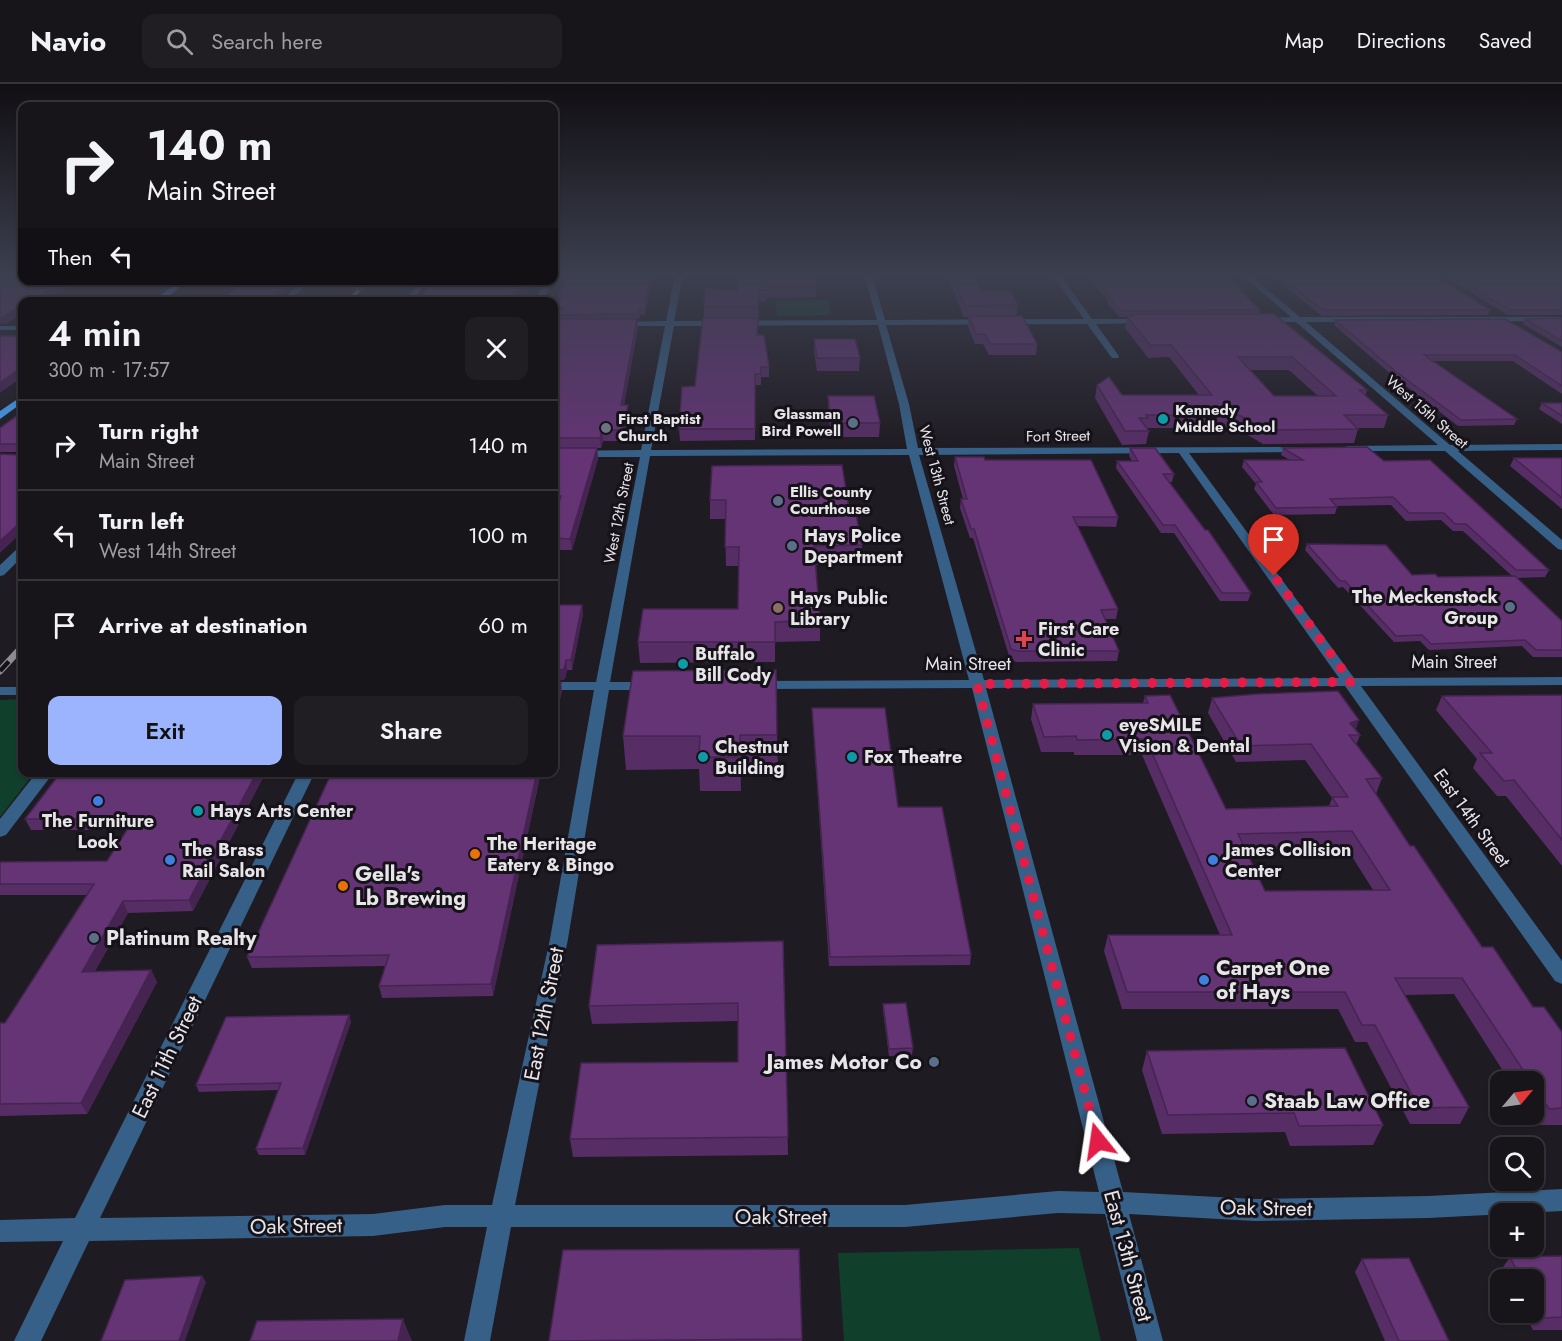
<!DOCTYPE html>
<meta charset="utf-8">
<style>
body{margin:0;font-family:Jost,sans-serif;background:#201d23;color:#f1f3f6;height:100vh;display:flex;flex-direction:column;font-size:22px;white-space:nowrap}
*{box-sizing:border-box;margin:0}
p{font-size:20px;color:#9e9ea2}
.icon{flex:none;width:33px;height:33px;fill:none;stroke:currentColor;stroke-width:2;stroke-linecap:round;stroke-linejoin:round}
.map{position:relative;flex:1;overflow:hidden}
.sheet{position:absolute;left:18px;top:213px;width:540px;height:480px;display:flex;flex-direction:column;background:#17141a;border-radius:12px;box-shadow:0 2px 4px #0004,0 0 0 2px #363339}
.sheet>*{flex:none}
.guide{position:absolute;left:18px;top:18px;width:540px;height:183px;border-radius:12px;box-shadow:0 2px 4px #0004,0 0 0 2px #363339;background:#17141a;color:#f1f3f6;overflow:hidden}
.needle{width:39px;rotate:61deg}
.controls{position:absolute;left:1490px;top:987px;display:grid;gap:12px}
.controls a{display:grid;place-items:center;width:54px;height:54px;border-radius:12px;background:#17141a;box-shadow:0 2px 4px #0004,0 0 0 2px #363339;font-size:30px}
.pin{position:absolute;display:grid;place-items:center;width:51px;height:51px;color:#fff;margin:-62px -26px;border-radius:50% 50% 50% 0;rotate:-45deg;box-shadow:0 0 6px #0007}
.pin .icon{rotate:45deg}
.me{position:absolute;width:66px;margin:-33px;rotate:345deg;stroke-linejoin:round;filter:drop-shadow(0 0 4px #0008)}
.turn{display:flex;align-items:center;gap:21px;height:126px;padding:0 30px;font-size:27px}
.turn .icon{width:78px;height:78px;stroke-width:2.5}
.turn b{display:block;font-size:42px;line-height:51px}
.then{display:flex;align-items:center;height:57px;padding:0 30px;background:#0003;gap:12px;font-size:22px}
.round{display:grid;place-items:center;flex:none;width:63px;height:63px;border-radius:12px;background:#201d23}
.headline{display:flex;align-items:center;justify-content:space-between;height:102px;padding:0 30px}
h1{font-size:36px;font-weight:600;line-height:45px}
.button{display:flex;gap:12px;margin-top:auto;padding:12px 30px}
.button a{flex:1;height:69px;border-radius:12px;background:#9cb4fd;color:#111;font-size:24px;font-weight:600;line-height:69px;text-align:center}
.button a+a{background:#201d23;color:#f1f3f6}
ul{padding:0;list-style:none}
li{display:flex;align-items:center;gap:18px;height:90px;padding:0 30px;border-top:2px solid #363339}
li div{flex:1}
li b{display:block;font-size:22px}
li em{font-style:normal}
header{display:flex;align-items:center;gap:36px;box-sizing:border-box;height:84px;padding:0 30px;background:#17141a;border-bottom:2px solid #363339}
header strong{font-size:28px}
nav{display:flex;gap:33px;margin-inline-start:auto;font-size:21px}
.search{width:420px;height:54px;background:#201d23;display:flex;align-items:center;gap:15px;box-sizing:border-box;padding:0 21px;border-radius:12px;color:#9e9ea2;font-size:22px}
.map>svg:first-child{display:block}
</style>
<header>
<strong>Navio</strong>
<div class="search"><svg class="icon" aria-label="search" viewBox="0 0 24 24"><circle cx="10" cy="10" r="6"/><path d="M15 15l6 6"/></svg>Search here</div>
<nav><a>Map</a><a>Directions</a><a>Saved</a></nav>
</header>
<div class="map">
<svg width="1562" height="1257" viewBox="0 0 1562 1257">
<rect width="100%" height="100%" fill="#1f1b22"/>
<g fill="#103f2b">
<polygon points="776,216 829,216 831,231 777,232"/>
<polygon points="22,615 22,688 34,689 0,733 0,616"/>
<polygon points="1079,1164 1101,1257 844,1257 838,1169"/>
</g>
<g fill="none" stroke-linecap="round" stroke-linejoin="round">
<g fill="#366087" fill-rule="evenodd">
<path d="M675,191H683L674,237L877,236L864,191H872L885,236L1084,235L1052,191H1060L1092,235H1147L1148,237L1144,239L1096,240L1119,272L1118,274H1112L1087,240L886,241L909,320L918,364L1305,363V367L1301,368L1189,369L1354,594L1562,593V601L1361,602L1562,877V900L1555,897L1345,602L986,604L1123,1108L1255,1115L1428,1112L1562,1105V1127L1428,1134L1255,1137L1129,1130L1163,1257H1137L1105,1130L1058,1129L905,1143H511L490,1257H464L487,1143H445L373,1152L89,1157L41,1257H14L63,1157L0,1158V1136L75,1134L299,688H315L100,1134L373,1130L445,1121H492L550,855L594,606H554V598H596L640,373H554V367L641,366L665,242H619L615,240L619,238L666,237ZM878,241L899,320L907,365L651,366L674,242ZM1179,369L1339,594L984,596L919,371ZM909,371L969,596L757,597L750,601L757,605L972,604L1099,1108L1058,1107L905,1121H515L568,855L609,606H649L656,602L649,598H610L650,372Z"/>
<polygon points="1242,191 1250,191 1300,233 1562,233 1562,237 1306,238 1450,361 1562,360 1562,366 1458,367 1562,456 1562,466 1558,465 1445,367 1345,367 1345,363 1349,362 1438,361 1296,238 1258,238 1257,236 1261,234 1291,233"/>
<polygon points="302,196 310,196 290,218 281,218"/>
<polygon points="421,196 428,196 412,218 404,218"/>
<polygon points="545,196 552,196 543,218 535,218"/>
<rect x="0" y="242" width="22" height="4"/>
<polygon points="22,463 22,473 4,491 0,492 0,481 18,464"/>
<rect x="0" y="603" width="22" height="8"/>
<polygon points="37,688 54,688 6,751 0,753 0,735"/>
</g>
<g fill="#44a2f4" fill-rule="evenodd">
<polygon points="180,196 188,196 162,218 152,218"/>
<polygon points="22,312 22,319 0,335 0,327"/>
</g>
<defs>
<polyline id="rail-far1" points="348,218 368,196"/>
<polyline id="rail" points="0,587 22,563"/>
</defs>
<use href="#rail-far1" stroke="#8f8c91" stroke-width="4"/>
<use href="#rail" stroke="#8f8c91" stroke-width="7"/>
<use href="#rail-far1" stroke="#161219" stroke-width="2" stroke-dasharray="8" stroke-linecap="butt"/>
<use href="#rail" stroke="#161219" stroke-width="4.5" stroke-dasharray="13" stroke-linecap="butt"/>
</g>
<g fill="#562d65" fill-rule="evenodd">
<polygon points="653,191 645,231 640,231 639,235 614,235 638,244 624,321 628,331 624,357 603,357 601,364 581,364 597,364 598,375 572,466 554,466 554,433 557,424 554,424 554,238 560,235 559,231 561,228 558,228 558,223 560,216 559,211"/>
<polygon points="738,191 850,191 815,191 816,203 816,213 766,214 766,217 759,217 758,251 769,283 769,293 761,293 761,301 755,301 755,356 680,357 679,345 695,302 704,234 704,223 737,207"/>
<polygon points="947,191 975,191 982,207 1018,221 1016,232 1037,260 1036,271 989,271 983,260 975,260 968,243 968,233 964,233"/>
<path d="M1085,191H1225L1242,206V208L1260,226L1259,230L1367,306L1365,312L1388,331L1384,344H1357L1358,345L1354,359L1263,360L1236,344H1147L1149,347L1146,360L1122,361L1095,314L1097,301L1122,311H1199L1169,273L1148,274L1125,244L1127,233H1120L1107,219L1108,216ZM1249,286H1289L1318,312H1274Z"/>
<polygon points="1271,191 1434,191 1490,226 1488,231 1322,232"/>
<polygon points="1442,191 1562,191 1562,231 1508,231"/>
<polygon points="1562,234 1562,263 1523,240 1525,235"/>
<polygon points="1335,236 1562,268 1562,310 1513,277 1432,277 1517,335 1514,341 1458,342 1392,291 1334,241"/>
<polygon points="814,255 860,274 859,287 817,287 814,268"/>
<polygon points="828,312 880,339 879,353 831,353 828,326"/>
<polygon points="1542,319 1562,319 1562,340 1539,325"/>
<polygon points="22,328 22,448 19,371 20,368 0,368 0,344"/>
<polygon points="1130,364 1174,390 1172,398 1169,398 1251,509 1248,517 1220,517 1174,449 1161,449 1116,384 1117,377 1132,377 1129,372"/>
<polygon points="1283,364 1384,377 1549,486 1545,493 1516,494 1562,537 1562,573 1533,573 1522,562 1429,566 1420,557 1394,558 1343,503 1338,504 1305,466 1307,460 1412,491 1438,493 1512,492 1463,447 1453,447 1441,436 1406,437 1391,421 1336,422 1337,423 1335,430 1274,431 1254,405 1256,400 1242,383 1244,376 1290,376 1281,371"/>
<polygon points="955,373 985,376 1118,433 1116,443 1077,442 1118,525 1116,535 1105,535 1119,567 1117,577 1016,578 1010,575 973,454 970,454 960,424 961,415 963,415 954,382"/>
<polygon points="1514,374 1562,374 1562,425 1510,382"/>
<polygon points="712,382 849,425 862,461 861,480 816,481 820,536 820,557 775,558 775,578 640,579 638,558 738,525 739,482 726,482 725,435 710,435 710,416"/>
<polygon points="582,521 583,530 572,586 567,586 565,595 554,598"/>
<polygon points="1562,611 1562,782 1506,712 1497,712 1473,684 1477,675 1436,626 1442,612"/>
<path d="M1145,612L1226,725L1329,722L1332,714L1305,676L1236,678L1208,629L1212,614L1356,645L1360,651L1356,661L1382,694L1376,710L1410,762L1482,863L1533,923L1562,948V1041H1538L1531,1030H1533V998H1510L1454,910L1405,911L1469,1023L1460,1040H1410L1367,958H1355L1338,925H1122L1104,867L1108,851H1220L1142,671H1074V668H1041L1031,635L1033,620L1143,619ZM1346,763L1373,806L1265,807L1246,766Z"/>
<polygon points="812,624 971,871 970,881 829,882"/>
<polygon points="777,651 778,685 741,685 741,707 700,707 699,685 626,686 623,652"/>
<polygon points="266,688 193,827 128,829 95,887 151,886 157,898 87,1030 0,1032 0,939 5,939 87,811 0,811 0,778 107,777 127,746 31,746 25,735"/>
<polygon points="332,688 541,688 493,912 382,914 379,902 385,882 252,884 247,873"/>
<polygon points="783,857 788,1071 573,1073 570,1055 738,978 738,937 592,940 589,922"/>
<polygon points="883,920 913,964 912,971 889,972 883,927"/>
<polygon points="349,931 351,938 305,1071 259,1071 256,1065 279,1006 199,1008 196,1001"/>
<polygon points="1147,967 1383,1041 1373,1061 1290,1062 1285,1048 1162,1050 1142,986"/>
<polygon points="799,1165 802,1257 550,1257"/>
<polygon points="1562,1172 1562,1246 1533,1246 1523,1228 1533,1228 1533,1196 1506,1196 1501,1186 1510,1173"/>
<polygon points="1362,1175 1449,1257 1385,1257 1355,1188"/>
</g>
<g fill="#462452">
<polygon points="651,191 653,191 645,231 645,226"/>
<polygon points="65,196 78,196 43,218 29,218"/>
<polygon points="289,196 297,196 274,218 266,218"/>
<polygon points="519,196 525,196 515,218 509,218"/>
<polygon points="22,221 22,230 6,240 0,240 0,233"/>
<polygon points="637,235 638,244 622,331 621,321"/>
<polygon points="22,283 22,293 0,309 0,299"/>
<polygon points="628,321 628,331 624,357 623,346"/>
<polygon points="602,346 603,357 601,364 600,354"/>
<polygon points="597,364 598,375 572,466 570,455"/>
<polygon points="22,437 22,448 0,469 0,457"/>
<polygon points="582,521 583,530 572,586 571,576"/>
<polygon points="566,576 567,586 565,595 554,598 554,587"/>
<polygon points="561,598 562,608 554,640 554,625"/>
<polygon points="1359,636 1354,651 1350,639"/>
<polygon points="740,651 741,685 741,707 740,673"/>
<polygon points="257,688 266,688 193,827 189,816"/>
<polygon points="537,688 541,688 493,912 491,900"/>
<polygon points="123,817 128,829 88,899 82,888"/>
<polygon points="151,886 157,898 87,1030 81,1019"/>
<polygon points="349,931 351,938 305,1071 303,1064"/>
<polygon points="202,1192 206,1198 185,1257 179,1257"/>
<polygon points="403,1235 412,1257 398,1257"/>
</g>
<g fill="#643475" stroke="#462452" stroke-width="1.5" fill-rule="evenodd">
<polygon points="0,191 22,191 22,196 65,196 29,218 22,218 22,221 3,233 0,233"/>
<polygon points="569,191 651,191 645,226 639,226 639,230 559,231 563,223 558,223 562,211 559,211"/>
<polygon points="738,191 815,191 816,203 766,203 766,206 759,206 758,223 704,223 705,204 737,207"/>
<polygon points="952,191 975,191 982,207 1010,207 1018,221 965,222"/>
<polygon points="1091,191 1225,191 1242,206 1240,206 1260,226 1121,227 1108,213 1112,213"/>
<polygon points="1278,191 1434,191 1490,226 1323,226"/>
<polygon points="1452,191 1562,191 1562,226 1510,226"/>
<polygon points="244,196 289,196 266,218 220,218"/>
<polygon points="434,196 519,196 509,218 414,218 417,215 420,215"/>
<path d="M1131,230H1274L1367,306H1359L1388,331H1344L1358,345L1266,346L1239,331H1146L1148,334H1139L1149,347H1125L1097,301L1109,293L1122,311H1212L1171,261H1150L1127,232H1133ZM1238,273H1292L1336,312H1274Z"/>
<polygon points="969,232 1022,232 1037,260 990,260 985,250 976,250"/>
<polygon points="703,234 758,234 757,251 764,251 769,283 761,283 761,290 755,290 755,345 679,345 682,303 695,302"/>
<polygon points="1562,234 1562,257 1525,235"/>
<polygon points="555,235 637,235 621,321 628,321 623,346 602,346 600,354 554,354 554,238"/>
<polygon points="1505,235 1562,268 1562,302 1515,271 1424,271 1517,335 1461,336 1394,286 1335,236"/>
<polygon points="0,252 22,252 22,283 0,299"/>
<polygon points="814,255 855,255 860,274 817,274"/>
<polygon points="828,312 874,312 880,339 831,339"/>
<polygon points="1542,319 1562,319 1562,332"/>
<polygon points="22,328 22,375 19,378 22,378 22,437 0,457 0,370 19,371 21,363 19,360 0,360 0,344"/>
<polygon points="1367,363 1384,377 1430,376 1549,486 1516,486 1466,440 1455,440 1444,429 1409,429 1393,413 1330,415 1337,423 1276,424 1256,398 1262,398 1244,376 1303,376 1283,364"/>
<polygon points="554,364 597,364 570,455 554,454 554,433 561,412 554,412"/>
<polygon points="1130,364 1155,364 1174,390 1163,390 1205,446 1208,446 1251,509 1222,509 1175,441 1163,441 1117,377 1138,377"/>
<polygon points="955,373 984,373 985,376 1091,376 1118,433 1073,433 1118,525 1101,526 1119,567 1017,567 1011,565 974,445 971,445 961,415 967,415"/>
<polygon points="1514,374 1562,374 1562,414"/>
<polygon points="842,381 849,425 855,425 862,461 814,462 820,536 775,538 775,558 638,558 643,525 738,525 739,463 725,463 726,416 710,416 712,382"/>
<polygon points="1307,460 1386,461 1412,491 1435,490 1438,493 1515,492 1562,537 1562,566 1536,566 1525,556 1431,560 1422,551 1396,552 1345,497 1340,497"/>
<polygon points="554,521 582,521 571,576 566,576 564,585 554,587"/>
<polygon points="776,586 777,651 740,651 740,673 699,673 700,652 623,652 633,587"/>
<polygon points="554,598 561,598 554,625"/>
<path d="M1338,607L1359,636L1350,639L1360,651H1349L1382,694L1366,695L1410,762H1414L1482,863H1493L1533,923H1544L1562,948V1024L1549,1025L1533,1001V998H1531L1462,894H1395L1469,1023L1419,1024L1375,941H1362L1345,908H1127L1108,851H1232L1146,655L1077,656L1076,652L1044,653L1033,620L1148,619L1145,612L1170,611L1226,725L1338,722L1332,713H1348L1311,660L1241,662L1212,614L1257,610ZM1352,747L1390,806L1265,807L1238,750Z"/>
<polygon points="1562,611 1562,756 1514,696 1504,697 1480,669 1492,669 1442,612"/>
<polygon points="812,624 885,624 898,723 942,723 971,871 830,873"/>
<polygon points="61,688 257,688 189,816 123,817 82,888 151,886 81,1019 0,1020 0,939 5,939 94,800 0,800 0,778 107,777 134,735 25,735"/>
<polygon points="332,688 537,688 491,900 379,902 389,871 247,873"/>
<polygon points="783,857 788,1053 570,1055 581,979 738,978 738,919 589,922 597,861"/>
<polygon points="906,919 913,964 889,965 883,920"/>
<polygon points="349,931 303,1064 256,1065 281,999 196,1001 226,933"/>
<polygon points="1345,964 1383,1041 1299,1042 1294,1029 1168,1031 1147,967"/>
<polygon points="799,1165 802,1255 549,1257 563,1166"/>
<polygon points="1562,1172 1562,1233 1542,1234 1533,1216 1533,1196 1522,1196 1510,1173"/>
<polygon points="1409,1174 1449,1257 1399,1257 1362,1175"/>
<polygon points="202,1192 179,1257 101,1257 125,1196"/>
<polygon points="403,1235 398,1257 250,1257 257,1237"/>
</g>
<linearGradient id="sky" x2="0" y2="1"><stop stop-color="#110f13"/><stop offset="0.52" stop-color="#3c3f4f"/><stop offset="1" stop-color="#3c3f4f" stop-opacity="0"/></linearGradient>
<rect width="1562" height="367" fill="url(#sky)"/>
<g fill="none" stroke-linecap="round" stroke-linejoin="round">
<polyline stroke="#e11d48" stroke-width="10" stroke-dasharray="0 18" points="1098,1057 977,600 1351,598 1274,492"/>
</g>
<g fill="#0f9aa8" stroke="#161219" stroke-width="2">
<circle cx="1163" cy="335" r="6"/>
<circle cx="683" cy="580" r="6"/>
<circle cx="1107" cy="651" r="6"/>
<circle cx="703" cy="673" r="6"/>
<circle cx="852" cy="673" r="6"/>
<circle cx="198" cy="727" r="6"/>
</g>
<g fill="#5c6f8a" stroke="#161219" stroke-width="2">
<circle cx="853" cy="339" r="6"/>
<circle cx="778" cy="417" r="6"/>
<circle cx="792" cy="462" r="6"/>
<circle cx="1510" cy="523" r="6"/>
<circle cx="94" cy="854" r="6"/>
<circle cx="934" cy="978" r="6"/>
<circle cx="1252" cy="1017" r="6"/>
</g>
<circle fill="#6b7280" stroke="#161219" stroke-width="2" cx="606" cy="344" r="6"/>
<circle fill="#8d6e63" stroke="#161219" stroke-width="2" cx="778" cy="524" r="6"/>
<path fill="#e0444e" stroke="#161219" stroke-width="2" d="M1021 546h6v6h6v6h-6v6h-6v-6h-6v-6h6z"/>
<g fill="#3f7fe0" stroke="#161219" stroke-width="2">
<circle cx="98" cy="717" r="6"/>
<circle cx="170" cy="776" r="6"/>
<circle cx="1213" cy="776" r="6"/>
<circle cx="1204" cy="896" r="6"/>
</g>
<g fill="#e8710a" stroke="#161219" stroke-width="2">
<circle cx="475" cy="770" r="6"/>
<circle cx="343" cy="802" r="6"/>
</g>
<g text-anchor="middle" stroke-width="6" stroke-linejoin="round" paint-order="stroke">
<g font-size="15" font-weight="bold" fill="#e8e5e9" stroke="#161219" text-anchor="start">
<text x="1175" y="331">Kennedy<tspan x="1175" dy="17">Middle School</tspan></text>
<text x="841" y="335" text-anchor="end">Glassman<tspan x="841" dy="17">Bird Powell</tspan></text>
<text x="618" y="340">First Baptist<tspan x="618" dy="17">Church</tspan></text>
<text x="790" y="413">Ellis County<tspan x="790" dy="17">Courthouse</tspan></text>
</g>
<g font-size="15" fill="#e8e5e9" stroke="#161219">
<text transform="translate(1427 328) rotate(41)" y="5">West 15th Street</text>
<text transform="translate(1058 352) rotate(-1)" y="5">Fort Street</text>
<text transform="translate(937 391) rotate(75)" y="5">West 13th Street</text>
<text transform="translate(619 429) rotate(-79)" y="5">West 12th Street</text>
</g>
<g font-size="18" font-weight="bold" fill="#e8e5e9" stroke="#161219" text-anchor="start">
<text x="804" y="458">Hays Police<tspan x="804" dy="21">Department</tspan></text>
<text x="1498" y="519" text-anchor="end">The Meckenstock<tspan x="1498" dy="21">Group</tspan></text>
<text x="790" y="520">Hays Public<tspan x="790" dy="21">Library</tspan></text>
<text x="1038" y="551">First Care<tspan x="1038" dy="21">Clinic</tspan></text>
<text x="695" y="576">Buffalo<tspan x="695" dy="21">Bill Cody</tspan></text>
<text x="1119" y="647">eyeSMILE<tspan x="1119" dy="21">Vision &amp; Dental</tspan></text>
<text x="715" y="669">Chestnut<tspan x="715" dy="21">Building</tspan></text>
<text x="864" y="679">Fox Theatre</text>
<text x="210" y="733">Hays Arts Center</text>
<text x="98" y="743" text-anchor="middle">The Furniture<tspan x="98" dy="21">Look</tspan></text>
<text x="487" y="766">The Heritage<tspan x="487" dy="21">Eatery &amp; Bingo</tspan></text>
<text x="182" y="772">The Brass<tspan x="182" dy="21">Rail Salon</tspan></text>
<text x="1225" y="772">James Collision<tspan x="1225" dy="21">Center</tspan></text>
</g>
<g font-size="18" fill="#e8e5e9" stroke="#161219">
<text x="1454" y="584">Main Street</text>
<text x="968" y="586">Main Street</text>
<text transform="translate(1472 734) rotate(54)" y="6">East 14th Street</text>
</g>
<g font-size="21" font-weight="bold" fill="#e8e5e9" stroke="#161219" text-anchor="start">
<text x="355" y="797">Gella's<tspan x="355" dy="24">Lb Brewing</tspan></text>
<text x="106" y="861">Platinum Realty</text>
<text x="1216" y="891">Carpet One<tspan x="1216" dy="24">of Hays</tspan></text>
<text x="922" y="985" text-anchor="end">James Motor Co</text>
<text x="1264" y="1024">Staab Law Office</text>
</g>
<g font-size="21" fill="#e8e5e9" stroke="#161219">
<text transform="translate(544 930) rotate(-79)" y="7">East 12th Street</text>
<text transform="translate(167 973) rotate(-64)" y="7">East 11th Street</text>
<text transform="translate(1266 1124) rotate(1)" y="7">Oak Street</text>
<text x="781" y="1140">Oak Street</text>
<text transform="translate(296 1142) rotate(-1)" y="7">Oak Street</text>
<text transform="translate(1128 1172) rotate(75)" y="7">East 13th Street</text>
</g>
</g>
</svg>
<div class="controls">
<a><svg class="needle" viewBox="-14 -14 28 28"><path d="M0-13l5 13h-10z" fill="#e53935"/><path d="M0 13l5-13h-10z" fill="#9e9ea2"/></svg></a>
<a><svg class="icon" aria-label="search" viewBox="0 0 24 24"><circle cx="10" cy="10" r="6"/><path d="M15 15l6 6"/></svg></a>
<a>+</a>
<a>−</a>
</div>
<div class="pin" style="left:1274px;top:492px;background:#d93025"><svg class="icon" aria-label="arrive" viewBox="0 0 24 24"><path d="M6 21V4h12l-3 4 3 4H6"/></svg></div>
<svg class="me" style="left:1098px;top:1057px" viewBox="-20 -20 40 40"><path d="M0-17L14 15 0 8-14 15z" fill="#e11d48" stroke="#fff" stroke-width="4"/></svg>
<div class="guide">
<div class="turn"><svg class="icon" aria-label="right" viewBox="0 0 24 24"><path d="M7 20v-9h11M14 6l5 5-5 5"/></svg><div><b>140 m</b>Main Street</div></div>
<div class="then">Then<svg class="icon" aria-label="left" viewBox="0 0 24 24"><path d="M17 20v-9H6M10 6l-5 5 5 5"/></svg></div>
</div>
<section class="sheet">
<div class="headline"><div><h1>4 min</h1><p>300 m · 17:57</p></div><a class="round"><svg class="icon" aria-label="close" viewBox="0 0 24 24"><path d="M6 6l12 12M18 6L6 18"/></svg></a></div>
<ul>
<li><svg class="icon" aria-label="right" viewBox="0 0 24 24"><path d="M7 20v-9h11M14 6l5 5-5 5"/></svg><div><b>Turn right</b><p>Main Street</p></div><em>140 m</em></li>
<li><svg class="icon" aria-label="left" viewBox="0 0 24 24"><path d="M17 20v-9H6M10 6l-5 5 5 5"/></svg><div><b>Turn left</b><p>West 14th Street</p></div><em>100 m</em></li>
<li><svg class="icon" aria-label="arrive" viewBox="0 0 24 24"><path d="M6 21V4h12l-3 4 3 4H6"/></svg><div><b>Arrive at destination</b></div><em>60 m</em></li>
</ul>
<div class="button"><a>Exit</a><a>Share</a></div>
</section>
</div>
